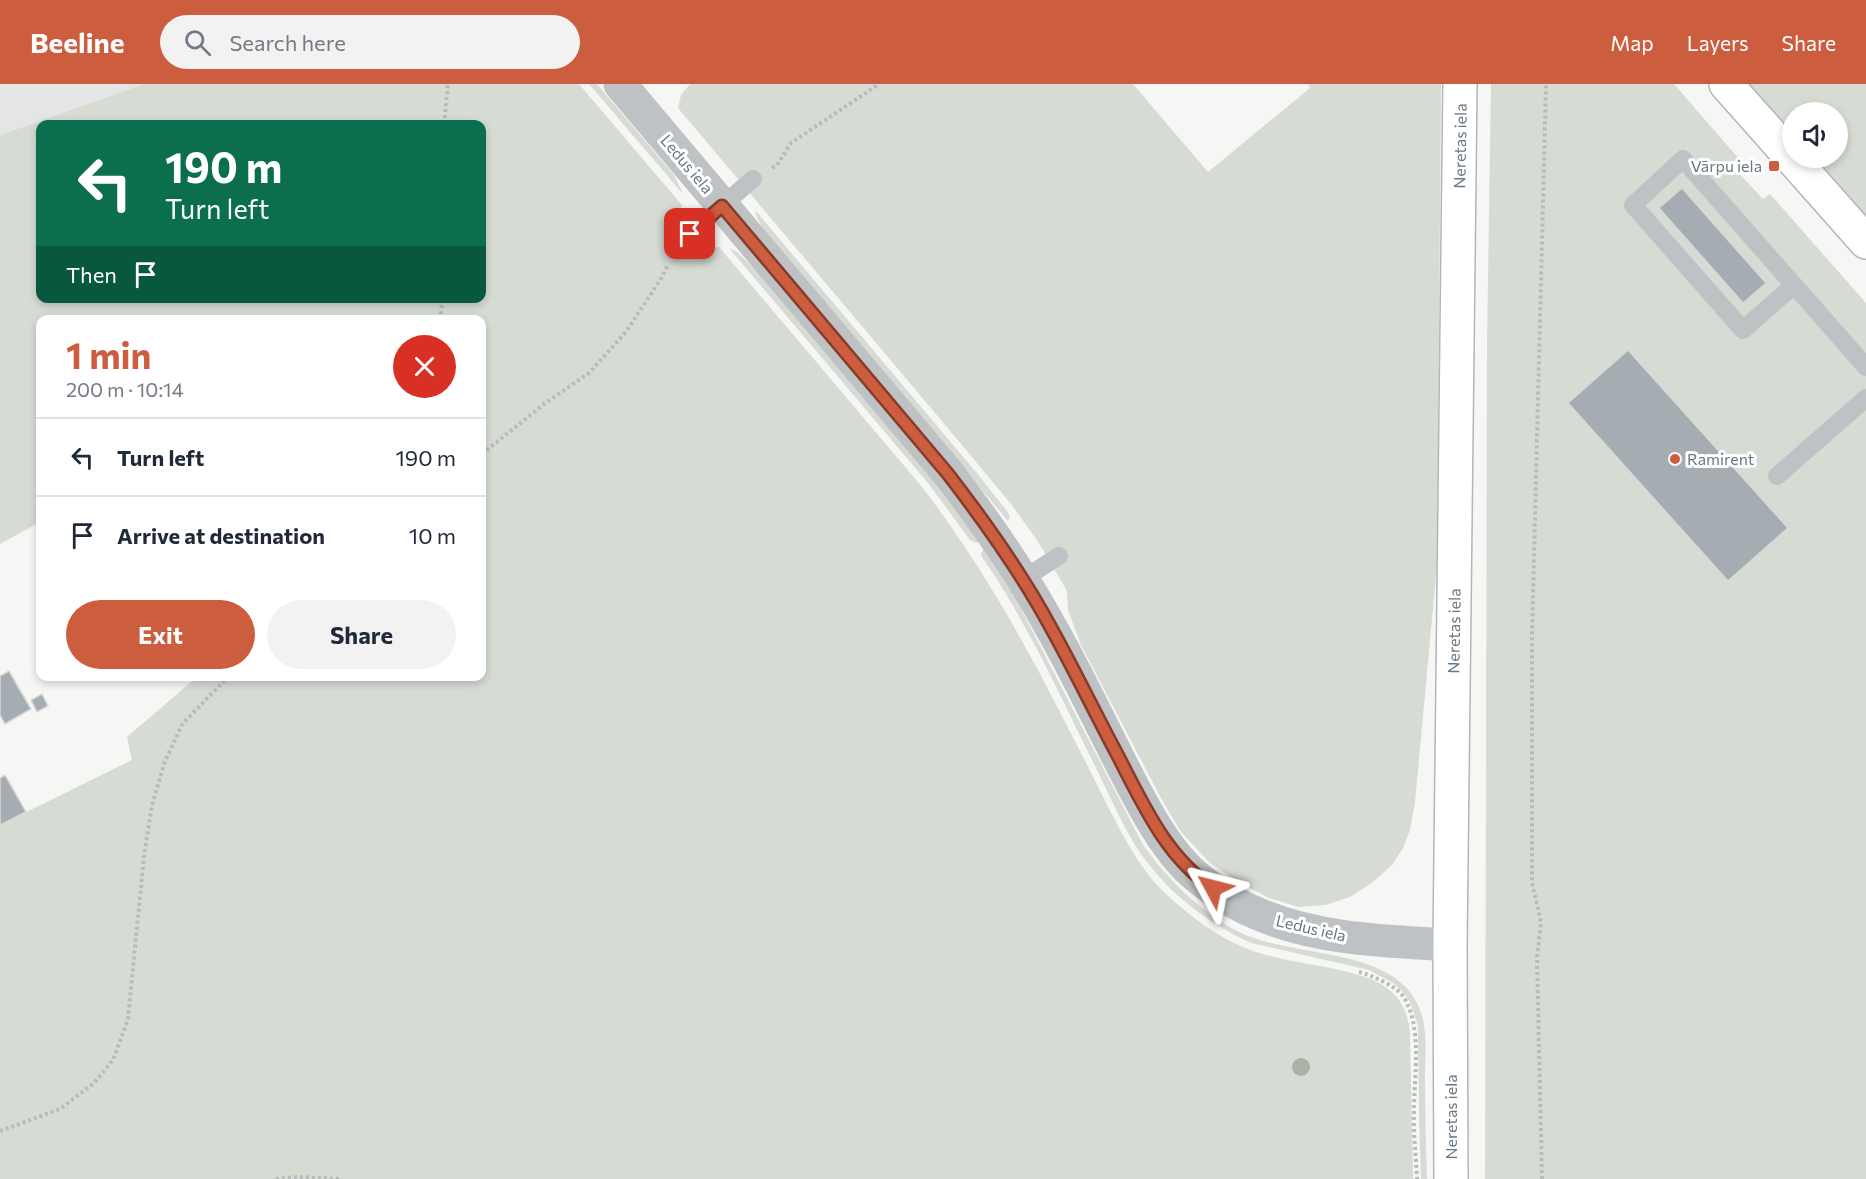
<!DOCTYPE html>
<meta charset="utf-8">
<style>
body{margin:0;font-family:Commissioner,sans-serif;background:#f2f2f3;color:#1f2937;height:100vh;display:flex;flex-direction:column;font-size:22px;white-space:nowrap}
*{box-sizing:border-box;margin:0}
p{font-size:20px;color:#747a83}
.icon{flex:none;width:33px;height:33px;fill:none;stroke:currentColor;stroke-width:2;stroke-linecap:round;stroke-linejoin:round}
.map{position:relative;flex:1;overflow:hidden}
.side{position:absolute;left:36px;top:231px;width:450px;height:366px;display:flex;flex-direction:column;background:#fff;border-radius:12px;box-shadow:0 3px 9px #0003}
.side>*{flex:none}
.hud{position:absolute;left:36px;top:36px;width:450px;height:183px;border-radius:12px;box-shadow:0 3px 9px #0003;background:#0b6e4f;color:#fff;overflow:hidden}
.tools{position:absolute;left:1782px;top:18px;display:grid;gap:12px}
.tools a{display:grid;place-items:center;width:66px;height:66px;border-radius:50%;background:#fff;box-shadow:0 3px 9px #0003;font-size:30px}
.pin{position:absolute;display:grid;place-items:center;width:51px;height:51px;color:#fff;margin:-26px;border-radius:12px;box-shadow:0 3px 9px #0006}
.me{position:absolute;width:66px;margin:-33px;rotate:308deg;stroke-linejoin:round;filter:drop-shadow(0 0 4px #0008)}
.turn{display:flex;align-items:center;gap:21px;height:126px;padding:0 30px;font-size:27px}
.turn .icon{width:78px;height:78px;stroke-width:2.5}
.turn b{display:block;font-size:42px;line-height:51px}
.then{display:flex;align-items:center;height:57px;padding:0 30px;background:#0003;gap:12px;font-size:22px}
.round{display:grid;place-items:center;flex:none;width:63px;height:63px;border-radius:32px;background:#f2f2f3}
.headline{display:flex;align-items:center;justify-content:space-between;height:102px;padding:0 30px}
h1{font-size:36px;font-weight:700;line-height:45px;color:#cc5d3f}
.button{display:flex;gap:12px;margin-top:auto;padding:12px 30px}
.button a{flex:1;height:69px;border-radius:36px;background:#cc5d3f;color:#fff;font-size:24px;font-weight:700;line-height:69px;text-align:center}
.button a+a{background:#f2f2f3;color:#1f2937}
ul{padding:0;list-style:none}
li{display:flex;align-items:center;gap:18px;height:78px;padding:0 30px;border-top:2px solid #e0e1e3}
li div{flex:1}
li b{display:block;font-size:22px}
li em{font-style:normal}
header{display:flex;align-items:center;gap:36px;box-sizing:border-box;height:84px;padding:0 30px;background:#cc5d3f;color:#fff}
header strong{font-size:28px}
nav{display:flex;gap:33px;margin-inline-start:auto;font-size:21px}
.search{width:420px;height:54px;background:#f2f2f3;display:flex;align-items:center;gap:15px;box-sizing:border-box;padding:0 21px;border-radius:33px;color:#747a83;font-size:22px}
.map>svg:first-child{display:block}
</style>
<header>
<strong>Beeline</strong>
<div class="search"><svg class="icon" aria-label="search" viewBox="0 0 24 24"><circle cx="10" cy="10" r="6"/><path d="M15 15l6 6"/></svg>Search here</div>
<nav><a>Map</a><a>Layers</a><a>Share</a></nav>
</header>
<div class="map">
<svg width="1866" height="1095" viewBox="0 0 1866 1095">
<rect width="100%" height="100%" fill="#f6f6f4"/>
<polygon fill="#e4e5e4" points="0,0 144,0 0,51"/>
<g fill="#d6dbd4" fill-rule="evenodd">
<path d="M144,0H579L682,121L678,133L705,164L719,163L922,403C979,477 1024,557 1066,640C1080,667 1094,694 1107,721C1124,753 1140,786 1167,811C1191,833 1219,854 1250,866C1276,875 1304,879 1330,884C1371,893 1405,900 1410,949L1413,1095H0V741L132,676L127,653L197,593L482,592V236H40V438L0,460V51ZM40,40H482V214H40Z"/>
<polygon points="589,0 597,0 674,91 683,110"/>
<polygon points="690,0 1133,0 1208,88 1310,4 1308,0 1441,0 1437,481 1415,718 1410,746 1403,764 1392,781 1373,798 1350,813 1326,821 1298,823 1269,814 1242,800 1210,779 1181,748 1163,718 1081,561 1068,526 1067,507 1037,456 1011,420 941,336 678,24 681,11"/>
<polygon points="1491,0 1674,0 1740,76 1733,83 1763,115 1770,110 1866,219 1866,1095 1485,1095 1487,261"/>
<polygon points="1749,0 1866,0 1866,134 1813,74 1838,74 1838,28 1792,28 1792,50"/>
<path d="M755,126L976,388L1007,427L1010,433L1008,437L773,156C765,147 757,138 755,126Z"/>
<polygon points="729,164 737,168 757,187 938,401 979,458 976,459 970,456 928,399"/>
<path d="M984,465L1019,521L1142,759C1167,795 1199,827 1239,848C1295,876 1405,860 1423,935C1427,954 1425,975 1425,994C1425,1028 1426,1061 1427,1095H1421L1419,1032L1418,942L1410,918L1403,908L1393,899L1369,886L1251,859C1212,841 1176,815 1150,782C1127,754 1113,718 1097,686C1061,614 1028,539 982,473L981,469Z"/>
</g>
<g fill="#a6adb2" stroke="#d8d8d6" stroke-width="1.5">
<polygon points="1682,104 1766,199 1743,219 1659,124"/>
<polygon points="1628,266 1788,444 1728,497 1568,319"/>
<polygon points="9,587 31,625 5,640 0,631 0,592"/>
<polygon points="42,610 48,622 37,628 31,616"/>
<polygon points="5,691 26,728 0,741 0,694"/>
</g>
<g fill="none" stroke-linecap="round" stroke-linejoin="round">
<defs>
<polyline id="secondary" points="1726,0 1866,158"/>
<polyline id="primary" points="1451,1095 1450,861 1460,0"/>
</defs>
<use href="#secondary" stroke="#b1b6b9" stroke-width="36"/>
<use href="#primary" stroke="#b2b6b9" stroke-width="36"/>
<g stroke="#b8bbbd" stroke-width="4" stroke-dasharray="3 3" stroke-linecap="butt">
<polyline points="444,40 448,0"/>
<polyline points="772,84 777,81 791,59 879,0"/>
<polyline points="440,236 443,214"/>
<polyline points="482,370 544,320 589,289 626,248 662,193 668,181"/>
<path d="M1359,888C1371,891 1396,902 1403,912C1423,943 1414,991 1414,1026C1413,1049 1416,1072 1417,1095"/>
<polyline points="0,1047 60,1025 94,999 113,976 128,935 144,772 152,721 165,677 183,639 229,592"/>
<polyline points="276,1095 299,1093 339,1095"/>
<polyline points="1542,1095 1537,874 1541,838 1532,799 1532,553 1546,0"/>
</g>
<g stroke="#bec2c5" stroke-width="18">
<polyline points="677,160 753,95"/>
<polyline points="1794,201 1743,246 1633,121 1683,75 1866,283"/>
<polyline points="1777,392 1866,314"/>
<polyline points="1023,495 1059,472"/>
</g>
<path stroke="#bec2c5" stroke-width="33" d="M620,0L948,389C985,437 1020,487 1049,540C1076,587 1099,637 1124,685C1142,720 1166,768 1197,793C1216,809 1240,823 1263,832C1322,856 1388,857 1450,861"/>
<use href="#secondary" stroke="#fff" stroke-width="33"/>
<use href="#primary" stroke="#fff" stroke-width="33"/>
</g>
<circle fill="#aab1a7" cx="1301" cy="983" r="9"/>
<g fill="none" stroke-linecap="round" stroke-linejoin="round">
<defs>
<path id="route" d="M690,150L722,122L948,390C985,438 1021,488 1050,542C1074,585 1095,629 1118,672C1143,720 1166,773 1213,804"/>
</defs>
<use href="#route" stroke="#853c29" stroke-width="15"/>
<use href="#route" stroke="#cc5d3f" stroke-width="10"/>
</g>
<g fill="#cc5d3f" stroke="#fff" stroke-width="2">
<rect x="1768" y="76" width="12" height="12" rx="3"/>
<circle cx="1675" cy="375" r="6"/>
</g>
<g text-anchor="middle" stroke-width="6" stroke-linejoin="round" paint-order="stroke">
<g font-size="16" fill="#6a7781" stroke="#fff">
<text transform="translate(1460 62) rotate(-89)" y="6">Neretas iela</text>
<text transform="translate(687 80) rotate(50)" y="6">Ledus iela</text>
<text transform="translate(1454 547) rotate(-89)" y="6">Neretas iela</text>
<text transform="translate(1311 844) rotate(13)" y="6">Ledus iela</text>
<text transform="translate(1451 1033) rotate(-90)" y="6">Neretas iela</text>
</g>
<g font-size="16" fill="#6a7781" stroke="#fff" text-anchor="end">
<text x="1762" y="88">Vārpu iela</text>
<text x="1687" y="381" text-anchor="start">Ramirent</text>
</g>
</g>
</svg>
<div class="tools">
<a><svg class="icon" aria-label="sound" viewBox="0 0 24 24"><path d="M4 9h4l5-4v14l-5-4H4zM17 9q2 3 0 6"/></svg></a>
</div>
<div class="pin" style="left:690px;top:150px;background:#d93025"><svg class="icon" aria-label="arrive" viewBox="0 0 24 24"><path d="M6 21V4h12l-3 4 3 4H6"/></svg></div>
<svg class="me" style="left:1213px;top:804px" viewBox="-20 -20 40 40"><path d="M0-17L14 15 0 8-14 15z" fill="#cc5d3f" stroke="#fff" stroke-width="4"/></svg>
<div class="hud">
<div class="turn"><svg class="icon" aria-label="left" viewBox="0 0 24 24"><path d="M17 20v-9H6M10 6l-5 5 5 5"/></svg><div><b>190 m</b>Turn left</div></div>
<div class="then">Then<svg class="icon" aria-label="arrive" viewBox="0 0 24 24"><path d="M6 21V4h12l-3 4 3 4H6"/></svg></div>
</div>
<section class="side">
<div class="headline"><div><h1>1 min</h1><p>200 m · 10:14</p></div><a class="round" style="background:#d93025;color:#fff"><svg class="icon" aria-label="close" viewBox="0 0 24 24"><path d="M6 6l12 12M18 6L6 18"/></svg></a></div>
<ul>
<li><svg class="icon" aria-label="left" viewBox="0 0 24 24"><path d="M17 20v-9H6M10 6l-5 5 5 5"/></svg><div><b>Turn left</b></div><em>190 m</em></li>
<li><svg class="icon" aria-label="arrive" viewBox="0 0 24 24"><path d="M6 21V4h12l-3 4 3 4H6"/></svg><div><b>Arrive at destination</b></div><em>10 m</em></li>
</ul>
<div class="button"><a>Exit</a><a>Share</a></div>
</section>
</div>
